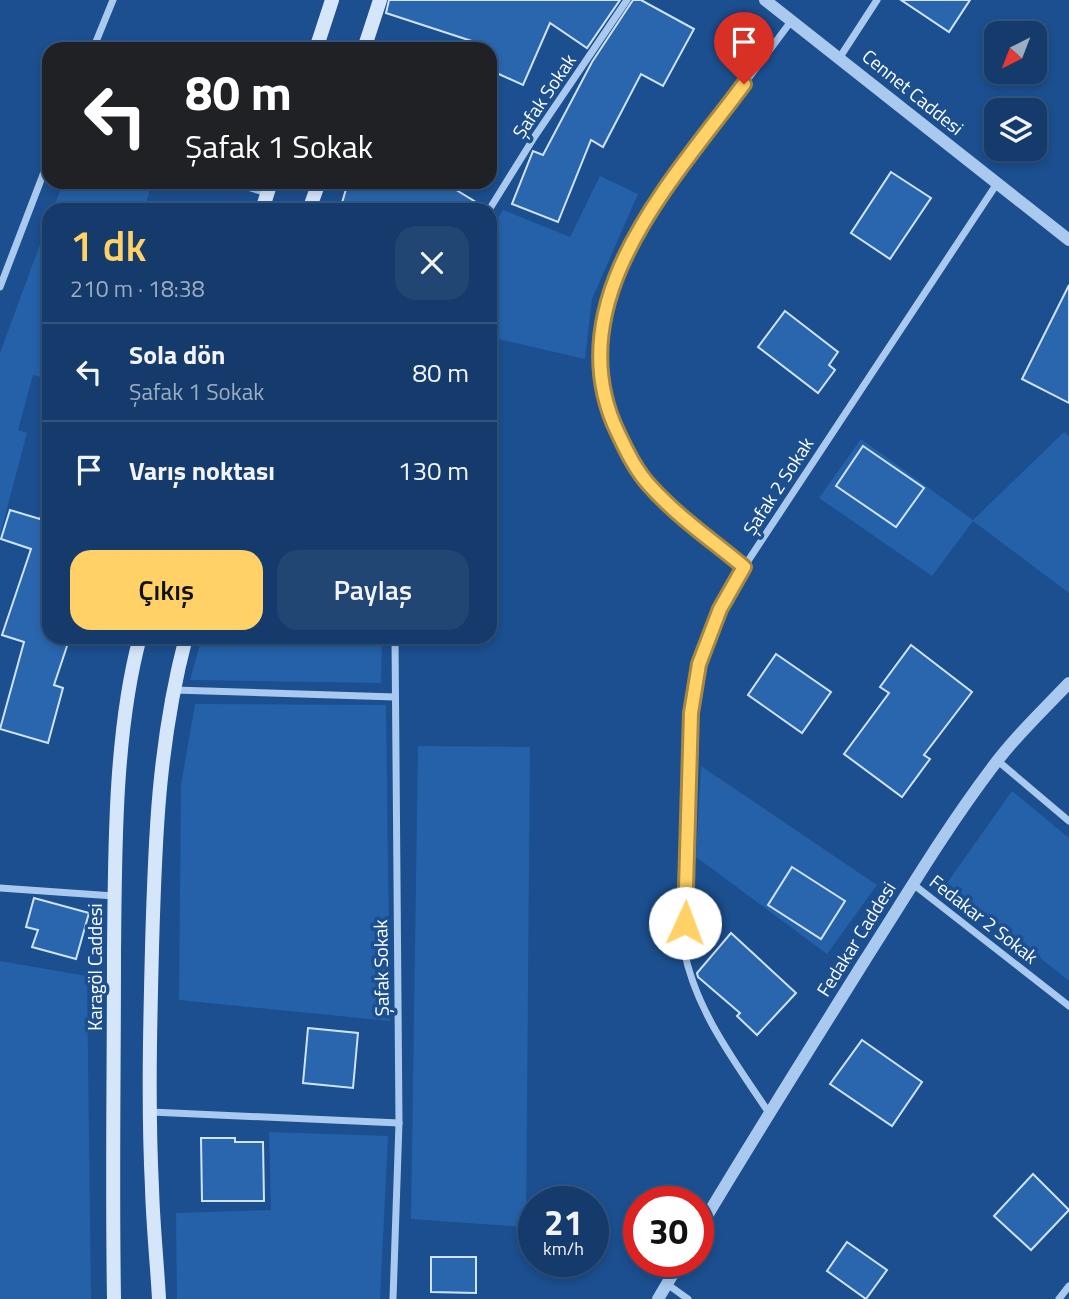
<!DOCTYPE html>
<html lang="tr">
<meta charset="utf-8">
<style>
body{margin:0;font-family:"Titillium Web",sans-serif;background:#214673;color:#f1f3f6;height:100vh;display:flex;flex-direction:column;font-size:26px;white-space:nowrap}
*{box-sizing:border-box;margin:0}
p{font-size:23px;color:#9dadc1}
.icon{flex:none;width:38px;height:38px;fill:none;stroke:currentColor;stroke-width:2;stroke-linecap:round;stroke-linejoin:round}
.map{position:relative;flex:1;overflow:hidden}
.details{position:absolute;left:42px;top:203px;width:455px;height:441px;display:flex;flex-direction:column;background:#143b6b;border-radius:21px;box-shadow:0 4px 10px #0003,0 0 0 2px #33557e}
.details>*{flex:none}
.guide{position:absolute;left:42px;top:42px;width:455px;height:147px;border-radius:21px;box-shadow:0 4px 10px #0003,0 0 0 2px #33557e;background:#202124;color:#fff;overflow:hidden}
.needle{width:46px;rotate:222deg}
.controls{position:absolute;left:984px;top:21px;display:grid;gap:14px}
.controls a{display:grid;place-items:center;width:63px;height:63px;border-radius:14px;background:#143b6b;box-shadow:0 4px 10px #0003,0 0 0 2px #33557e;font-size:35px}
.speed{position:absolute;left:518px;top:1186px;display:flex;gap:14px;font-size:35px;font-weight:700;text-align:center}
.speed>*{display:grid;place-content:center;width:91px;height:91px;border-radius:50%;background:#143b6b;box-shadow:0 4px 10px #0003,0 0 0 2px #33557e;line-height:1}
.speed small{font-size:18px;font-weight:400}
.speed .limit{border:10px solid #d22;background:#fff;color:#111}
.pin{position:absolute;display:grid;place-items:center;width:60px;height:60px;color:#fff;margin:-72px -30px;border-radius:50% 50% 50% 0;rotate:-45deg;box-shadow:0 0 7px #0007}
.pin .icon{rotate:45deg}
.me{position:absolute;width:77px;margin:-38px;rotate:2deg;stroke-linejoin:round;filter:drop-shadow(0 0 5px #0008)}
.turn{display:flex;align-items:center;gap:24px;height:147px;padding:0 28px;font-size:32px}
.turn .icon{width:91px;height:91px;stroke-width:2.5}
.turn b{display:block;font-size:49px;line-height:60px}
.round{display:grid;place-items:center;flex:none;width:74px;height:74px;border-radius:21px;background:#214673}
.headline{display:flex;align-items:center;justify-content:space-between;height:119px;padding:0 28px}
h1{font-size:42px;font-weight:600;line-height:52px;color:#ffd166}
.cta{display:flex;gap:14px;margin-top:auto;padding:14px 28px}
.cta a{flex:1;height:80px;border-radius:21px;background:#ffd166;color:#111;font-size:28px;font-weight:600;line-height:80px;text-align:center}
.cta a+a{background:#214673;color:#f1f3f6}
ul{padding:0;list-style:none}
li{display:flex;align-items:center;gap:21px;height:98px;padding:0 28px;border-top:2px solid #33557e}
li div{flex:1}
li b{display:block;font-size:26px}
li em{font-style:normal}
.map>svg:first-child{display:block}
</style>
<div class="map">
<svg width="1069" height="1299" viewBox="0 0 1069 1299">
<rect width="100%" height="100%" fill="#1b4f8f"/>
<g fill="#2461a8">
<polygon points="600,176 638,194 592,299 585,359 490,337 490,231 503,210 570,237"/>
<polygon points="63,182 152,182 144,210 53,210"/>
<polygon points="49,220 49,379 33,375 18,430 27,433 0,535 0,353"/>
<polygon points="1064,432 1069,436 1069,593 973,521 932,576 819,498 861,439 973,520"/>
<polygon points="202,637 382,637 381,683 190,680"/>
<polygon points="195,704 386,705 390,1021 179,1000 181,785"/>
<polygon points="418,746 530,747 526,1227 411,1219"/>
<polygon points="701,766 877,885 827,954 696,857"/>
<polygon points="1012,791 1069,838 1069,981 947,883"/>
<polygon points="0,961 87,976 91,1299 0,1299"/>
<polygon points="269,1132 388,1136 380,1299 177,1299 176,1213 271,1210"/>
</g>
<g fill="#2a66ad" stroke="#cfe3fa" stroke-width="2">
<polygon points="389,0 620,0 587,48 550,23 523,85 490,70 490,47 386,13"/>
<polygon points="633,0 641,0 694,29 663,86 641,74 603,147 591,140 558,222 512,204 533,151 543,155 592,62"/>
<polygon points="901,0 970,0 949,32"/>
<polygon points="891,172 931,198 890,259 851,233"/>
<polygon points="348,182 443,182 484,207 483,210 340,210"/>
<polygon points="1069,285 1069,403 1022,379"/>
<polygon points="785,311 838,352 829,365 835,370 818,393 758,347"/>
<polygon points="863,446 924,488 896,527 836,486"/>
<polygon points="44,508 49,508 49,637 70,637 54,685 63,688 48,743 0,729 24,642 2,635 31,549 1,539 10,510 40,519"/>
<polygon points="911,645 972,692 924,755 930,759 902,797 844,754 889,693 880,687"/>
<polygon points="776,654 831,692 802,733 748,695"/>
<polygon points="792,867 845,901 821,939 768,905"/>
<polygon points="34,898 89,913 76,959 32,947 38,930 26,927"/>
<polygon points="731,933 796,993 757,1035 737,1016 740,1013 698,977 697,973"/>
<polygon points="308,1028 358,1033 353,1088 303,1083"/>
<polygon points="862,1040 922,1082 892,1126 830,1084"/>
<polygon points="201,1138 235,1138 235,1142 263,1142 264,1201 202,1201"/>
<polygon points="1033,1174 1069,1210 1031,1250 994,1216"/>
<polygon points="847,1242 887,1270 866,1299 827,1271"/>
<polygon points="431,1257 476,1257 476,1293 431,1292"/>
</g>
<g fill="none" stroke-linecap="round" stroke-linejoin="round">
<g stroke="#a9c9ee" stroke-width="7">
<polyline points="93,49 113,0"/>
<polyline points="840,57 877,0"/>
<polyline points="231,182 267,193"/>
<polyline points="489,210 535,136 627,0"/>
<polyline points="0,287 49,159"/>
<polyline points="744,567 650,487 629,458 610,417 601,382 599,335 628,250 647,214 792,20"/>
<polyline points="174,690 395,697"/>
<polyline points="998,761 1069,821"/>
<polyline points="913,884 1069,1006"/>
<polyline points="0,888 114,896"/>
<polyline points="151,1112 399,1123"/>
<path d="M769,1113C736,1063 695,1010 684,949L691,713L699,665L720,609L744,567L996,185"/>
<polyline points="667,1284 688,1299"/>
<polyline points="393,1299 399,1123 395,637"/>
<polyline points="1059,1299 1069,1286"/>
</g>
<g stroke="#a9c9ee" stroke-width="12">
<polyline points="765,0 1069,240"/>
<path d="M698,1231C752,1140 809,1050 865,960C906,896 945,830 991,769C1014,738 1042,711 1069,683"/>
<polyline points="658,1299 680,1262"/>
</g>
<g stroke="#d6e6fa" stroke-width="14">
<polyline points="316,49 332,0"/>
<polyline points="364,49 380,0"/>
<polyline points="262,210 271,182"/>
<polyline points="309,210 319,182"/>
<path d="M114,1299C112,1184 114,1069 114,954C115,854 114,734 140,637"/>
<path d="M159,1299C157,1262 153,1225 152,1188C148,1108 150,1028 152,948C155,839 158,744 186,637"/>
</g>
</g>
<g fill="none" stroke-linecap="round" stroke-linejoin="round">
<defs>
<path id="route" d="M685,923L691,713L699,664L720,609L744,567C713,541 678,517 651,487C636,471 627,452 618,433C555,303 672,181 744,84"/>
</defs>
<use href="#route" stroke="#a68842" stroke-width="18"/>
<use href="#route" stroke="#ffd166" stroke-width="12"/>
</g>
<g text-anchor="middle" stroke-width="7" stroke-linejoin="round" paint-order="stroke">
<g font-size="19" fill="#fff" stroke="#1b4f8f">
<text transform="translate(913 92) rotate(39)" y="7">Cennet Caddesi</text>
<text transform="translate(544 96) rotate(-56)" y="7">Şafak Sokak</text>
<text transform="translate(778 486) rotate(-57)" y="7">Şafak 2 Sokak</text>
<text transform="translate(984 919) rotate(38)" y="7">Fedakar 2 Sokak</text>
<text transform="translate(856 939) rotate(-58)" y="7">Fedakar Caddesi</text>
<text transform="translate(95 967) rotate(-90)" y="7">Karagöl Caddesi</text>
<text transform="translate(381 968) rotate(-91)" y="7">Şafak Sokak</text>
</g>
</g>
</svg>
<div class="controls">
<a><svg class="needle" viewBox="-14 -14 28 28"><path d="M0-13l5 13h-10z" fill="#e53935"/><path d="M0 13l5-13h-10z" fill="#9dadc1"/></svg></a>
<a><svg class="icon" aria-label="layers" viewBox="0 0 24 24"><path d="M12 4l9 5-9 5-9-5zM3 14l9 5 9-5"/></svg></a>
</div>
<div class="speed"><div>21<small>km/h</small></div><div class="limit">30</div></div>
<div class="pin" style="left:744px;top:84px;background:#d93025"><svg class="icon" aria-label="arrive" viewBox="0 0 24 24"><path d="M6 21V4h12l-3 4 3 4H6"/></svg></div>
<svg class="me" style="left:685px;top:923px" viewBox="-20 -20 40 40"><circle r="19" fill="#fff"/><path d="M0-13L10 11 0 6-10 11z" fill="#ffd166"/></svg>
<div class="guide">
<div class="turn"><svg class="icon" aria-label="left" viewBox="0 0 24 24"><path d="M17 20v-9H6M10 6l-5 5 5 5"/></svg><div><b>80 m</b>Şafak 1 Sokak</div></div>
</div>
<section class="details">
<div class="headline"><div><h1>1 dk</h1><p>210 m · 18:38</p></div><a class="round"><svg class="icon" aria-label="close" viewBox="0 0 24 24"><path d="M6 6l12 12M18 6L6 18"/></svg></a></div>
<ul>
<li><svg class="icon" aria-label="left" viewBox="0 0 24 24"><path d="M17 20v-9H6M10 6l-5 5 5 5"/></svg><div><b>Sola dön</b><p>Şafak 1 Sokak</p></div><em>80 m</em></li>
<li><svg class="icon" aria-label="arrive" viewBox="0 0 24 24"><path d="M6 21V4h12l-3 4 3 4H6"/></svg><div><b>Varış noktası</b></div><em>130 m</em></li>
</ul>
<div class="cta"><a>Çıkış</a><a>Paylaş</a></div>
</section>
</div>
